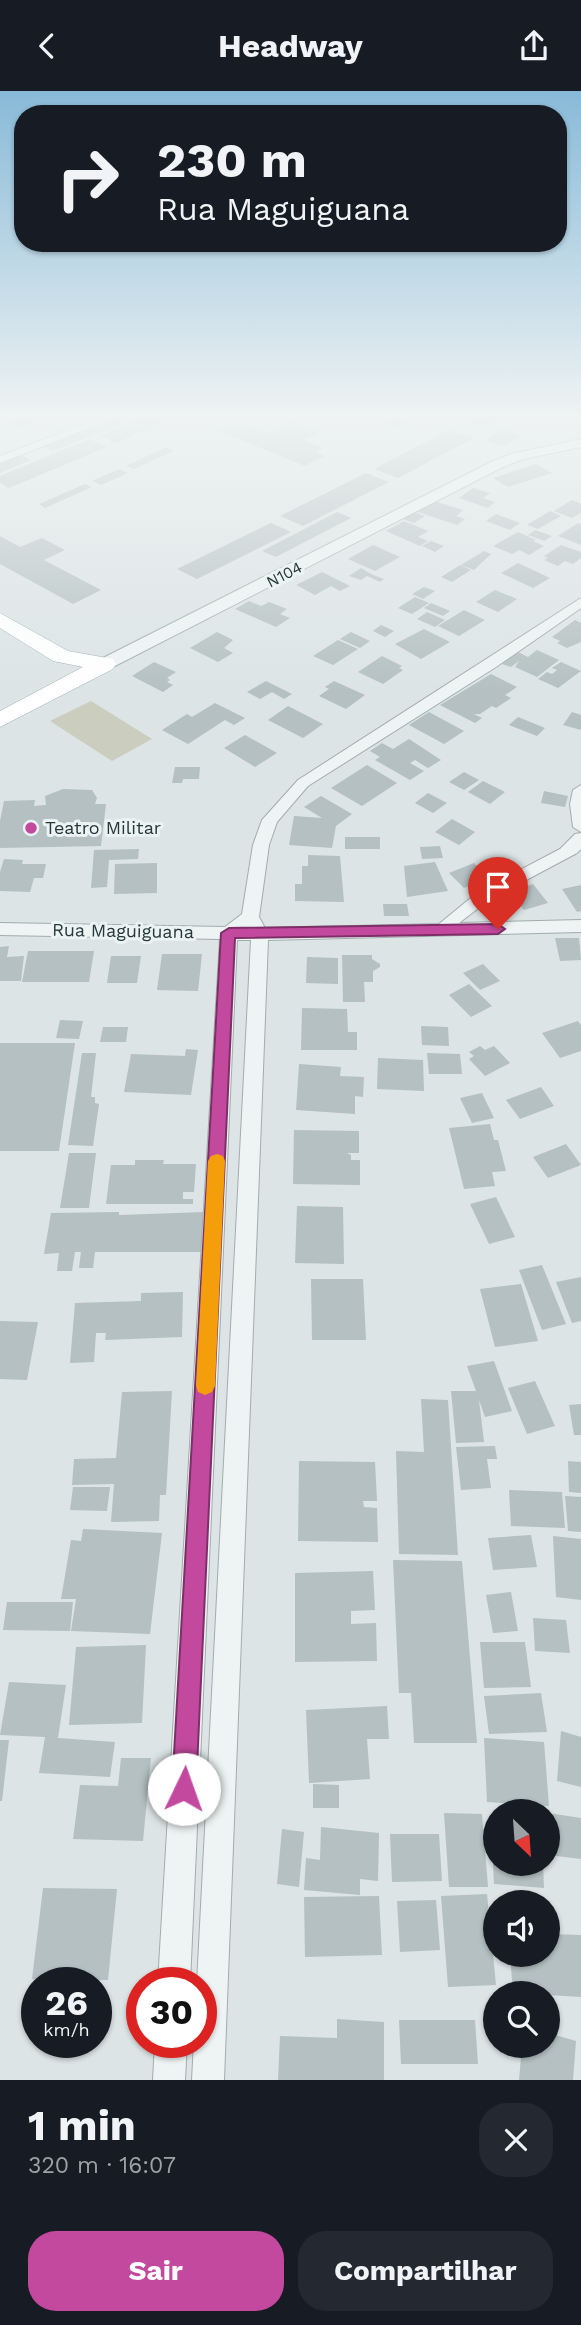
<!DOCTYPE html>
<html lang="pt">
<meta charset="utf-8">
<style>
body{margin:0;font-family:"Work Sans",sans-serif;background:#242831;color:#f1f3f6;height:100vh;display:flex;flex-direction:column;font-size:26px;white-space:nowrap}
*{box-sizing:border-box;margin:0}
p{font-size:23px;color:#9ea1a6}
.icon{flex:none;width:38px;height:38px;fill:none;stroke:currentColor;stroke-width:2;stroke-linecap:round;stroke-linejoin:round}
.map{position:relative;height:1989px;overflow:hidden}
.panel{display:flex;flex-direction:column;background:#171b24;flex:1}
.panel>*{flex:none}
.guide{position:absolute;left:14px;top:14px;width:553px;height:147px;border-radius:28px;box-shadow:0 2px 5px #0004;background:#171b24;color:#f1f3f6;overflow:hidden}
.needle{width:46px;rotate:155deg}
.buttons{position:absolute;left:483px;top:1708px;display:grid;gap:14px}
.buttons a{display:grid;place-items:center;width:77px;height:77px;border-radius:50%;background:#171b24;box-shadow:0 2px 5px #0004;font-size:35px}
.speed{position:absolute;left:21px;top:1876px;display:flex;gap:14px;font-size:35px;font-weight:700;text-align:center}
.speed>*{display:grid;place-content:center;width:91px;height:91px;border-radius:50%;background:#171b24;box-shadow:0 2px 5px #0004;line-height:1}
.speed small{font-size:18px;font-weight:400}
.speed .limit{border:10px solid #d22;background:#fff;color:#111}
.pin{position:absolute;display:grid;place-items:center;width:60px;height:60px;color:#fff;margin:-72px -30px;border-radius:50% 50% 50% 0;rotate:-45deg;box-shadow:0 0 7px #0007}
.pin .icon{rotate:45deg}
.me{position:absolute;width:77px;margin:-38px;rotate:3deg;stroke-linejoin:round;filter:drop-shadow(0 0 5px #0008)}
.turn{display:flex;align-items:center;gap:24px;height:147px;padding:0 28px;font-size:32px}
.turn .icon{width:91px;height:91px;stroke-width:2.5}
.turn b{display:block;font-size:49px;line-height:60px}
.round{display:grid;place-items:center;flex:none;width:74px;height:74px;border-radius:28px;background:#242831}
.head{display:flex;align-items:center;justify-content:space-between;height:119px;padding:0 28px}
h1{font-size:42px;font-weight:700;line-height:52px}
.primary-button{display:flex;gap:14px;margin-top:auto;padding:14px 28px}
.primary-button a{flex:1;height:80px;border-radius:28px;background:#c2499e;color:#fff;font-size:28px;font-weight:700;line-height:80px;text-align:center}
.primary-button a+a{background:#242831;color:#f1f3f6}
header{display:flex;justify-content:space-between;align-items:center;height:91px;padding:0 28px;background:#171b24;font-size:32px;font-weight:700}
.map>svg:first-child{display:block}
</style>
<header><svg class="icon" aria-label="back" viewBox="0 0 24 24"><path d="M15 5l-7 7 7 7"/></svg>Headway<svg class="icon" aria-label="share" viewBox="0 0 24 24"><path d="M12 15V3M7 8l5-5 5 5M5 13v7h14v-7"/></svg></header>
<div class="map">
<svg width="581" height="1989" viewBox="0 0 581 1989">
<rect width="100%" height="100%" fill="#dce4e5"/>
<polygon fill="#cbcebe" points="91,610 152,648 112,670 50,630"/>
<g fill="#b4c0c1">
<polygon points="33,322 42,322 49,327 17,337 7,330"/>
<polygon points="153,322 186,322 116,352 100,345"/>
<polygon points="484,322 516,322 482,336 466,329"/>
<polygon points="396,325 411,333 397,338 382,329"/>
<polygon points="116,326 126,331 53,360 43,355"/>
<polygon points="239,331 266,342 290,331 319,342 303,349 323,357 315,361 324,365 305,375 219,340"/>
<polygon points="449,339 474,347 398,387 374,378"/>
<polygon points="504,339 521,345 502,355 485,349"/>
<polygon points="89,348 107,356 9,397 0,392 0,385"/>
<polygon points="166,356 174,360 134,378 126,375"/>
<polygon points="21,364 31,369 0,382 0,373"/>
<polygon points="536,373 552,382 508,396 493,387"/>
<polygon points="119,378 128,382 101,394 92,390"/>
<polygon points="366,382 389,391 303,435 280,425"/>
<polygon points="85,393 92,396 45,417 39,413"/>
<polygon points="473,397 490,402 483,407 495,411 488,417 459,407"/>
<polygon points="572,409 581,413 581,422 572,427 554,420"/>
<polygon points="434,410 463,419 456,425 465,428 457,434 418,421"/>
<polygon points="550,420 561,425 538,438 527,434"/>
<polygon points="337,421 351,427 276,466 262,460"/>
<polygon points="414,421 425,425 414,432 403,428"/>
<polygon points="496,423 520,432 510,439 486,430"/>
<polygon points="404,430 428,440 418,446 428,450 420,455 386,440"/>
<polygon points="271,432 291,441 197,488 177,478"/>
<polygon points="578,432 581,433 581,454 558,445"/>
<polygon points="535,439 552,445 544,450 528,444"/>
<polygon points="518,441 536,449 533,450 544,455 529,464 519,459 512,463 493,455"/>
<polygon points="0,445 20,456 42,447 65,459 44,469 101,499 73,513 0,473"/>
<polygon points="431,450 444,455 435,461 422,455"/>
<polygon points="373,454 400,466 375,480 348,468"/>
<polygon points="561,454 581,461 581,467 573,473 565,470 558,475 544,469 548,467 544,465"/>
<polygon points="484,460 491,463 474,479 461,474"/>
<polygon points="518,472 550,487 533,497 501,482"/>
<polygon points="460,474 471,479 452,491 441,486"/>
<polygon points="361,477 371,483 384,488 380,491 367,485 361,489 349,485"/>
<polygon points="322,481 350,495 340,500 331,495 315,504 296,494"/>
<polygon points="424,496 435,500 423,508 412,503"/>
<polygon points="495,499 517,508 498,521 476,511"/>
<polygon points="415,506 429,512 412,523 398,517"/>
<polygon points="249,510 261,515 269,511 287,518 280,523 290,527 276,536 235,518"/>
<polygon points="431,512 450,520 443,525 424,517"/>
<polygon points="464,519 485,529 459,545 438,535"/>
<polygon points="427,521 445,529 435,536 417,528"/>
<polygon points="575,529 581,532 581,551 567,557 557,552 560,550 552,546"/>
<polygon points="381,534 394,540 385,546 373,540"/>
<polygon points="424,538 450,551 421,568 395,553"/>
<polygon points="217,541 233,549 224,557 233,562 218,571 190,557"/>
<polygon points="351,541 370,550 360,557 340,548"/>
<polygon points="338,549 358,558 333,574 313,565"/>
<polygon points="537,559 559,569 537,586 515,576 519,570 511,576 502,573 518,561 528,566"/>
<polygon points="382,565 402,575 399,577 403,579 383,593 358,581"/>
<polygon points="154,571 176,581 167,587 170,589 167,591 173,594 163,601 132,585"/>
<polygon points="561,571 581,580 558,597 538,588 547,581 552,583 557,579 552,577"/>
<polygon points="491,583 517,596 505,604 511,607 496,617 492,615 480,623 474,623 482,627 475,632 440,614"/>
<polygon points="266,590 292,603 284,608 272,601 260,608 247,601"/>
<polygon points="334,590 365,604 346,618 319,605 329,598 325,596"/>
<polygon points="215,612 245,627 234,634 225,629 188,653 162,639 187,623 192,626"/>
<polygon points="288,615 323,633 303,647 268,629"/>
<polygon points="429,621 464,640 444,653 409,634"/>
<polygon points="572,621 581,624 581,639 563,634"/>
<polygon points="518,626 545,637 537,645 509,634"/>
<polygon points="245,644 277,662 255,676 224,657"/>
<polygon points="409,648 441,669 428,677 415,669 410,672 424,680 410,689 375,669 380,666 370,660 382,652 393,658"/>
<polygon points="367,674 397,692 362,715 331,697"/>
<polygon points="175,676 200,676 199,688 183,688 182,692 172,692"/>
<polygon points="464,681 479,689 464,699 449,691"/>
<polygon points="483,690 505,701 490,713 468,701"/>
<polygon points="63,698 92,699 97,707 95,713 106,713 101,755 0,757 0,730 4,710 35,709 34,715 46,714 45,705"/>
<polygon points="544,700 568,705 565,716 541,712"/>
<polygon points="428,702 447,712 433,722 415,712"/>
<polygon points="321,705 352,723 336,735 332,757 289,754 294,725 322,727 304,716"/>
<polygon points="452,728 475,741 459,754 435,741"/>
<rect x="345" y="746" width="35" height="12"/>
<polygon points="440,755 443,767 422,768 420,756"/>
<polygon points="139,758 138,768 109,769 107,796 91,797 94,759"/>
<polygon points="308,764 340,765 344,811 295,810 295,793 302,793 302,775 308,775"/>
<polygon points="4,768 23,769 22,773 46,773 43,787 34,787 30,801 0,800 0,781"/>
<polygon points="435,771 448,800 407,806 404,775"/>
<polygon points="157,772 157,802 114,803 115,773"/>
<polygon points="474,772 488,788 464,797 449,782"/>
<polygon points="533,793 548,812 524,819 509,801"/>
<polygon points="581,794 581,820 577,821 562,798"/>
<polygon points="505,802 519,817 501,824 487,809"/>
<polygon points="383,813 407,813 409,825 384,825"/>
<polygon points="555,847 579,847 581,869 560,870"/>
<polygon points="9,855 7,866 24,865 21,890 0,890 0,856"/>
<polygon points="28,860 94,860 89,891 22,891"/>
<polygon points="162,863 202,863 198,900 157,899"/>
<polygon points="342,864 372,864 372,868 380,873 380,876 373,880 373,891 364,891 365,911 343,911"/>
<polygon points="111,865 141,865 137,892 107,892"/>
<polygon points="307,866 338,867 338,893 306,892"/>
<polygon points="483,873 500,890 480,899 463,882"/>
<polygon points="469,893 492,915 471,926 449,904"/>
<polygon points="302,917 347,918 348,941 357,941 357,959 301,959"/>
<polygon points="60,929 83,930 79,948 56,947"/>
<polygon points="578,930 581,934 581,960 560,967 542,942"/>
<polygon points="421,935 448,936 449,955 422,954"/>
<polygon points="103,936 128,936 126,951 100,951"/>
<polygon points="0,952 75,952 59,1060 0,1060"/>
<polygon points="480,955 485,959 494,955 510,972 485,985 469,968 474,965 469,961"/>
<polygon points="186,958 198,959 191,1004 124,1001 131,963 185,965"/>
<polygon points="82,962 96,962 91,1006 95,1006 95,1012 99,1013 93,1055 68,1054"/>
<polygon points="427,962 460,963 462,983 429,983"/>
<polygon points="378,967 423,969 424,1000 377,998"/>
<polygon points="299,973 341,976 340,985 364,986 363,1006 355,1005 355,1023 296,1019"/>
<polygon points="541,996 554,1015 520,1028 506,1009"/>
<polygon points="482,1002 494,1027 472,1032 460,1007"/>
<polygon points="490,1033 494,1049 498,1049 506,1080 492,1081 495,1095 464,1098 449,1037"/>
<polygon points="294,1039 359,1040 359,1062 347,1062 351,1064 351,1069 360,1069 360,1094 293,1093"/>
<polygon points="566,1053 581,1074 548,1087 533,1066"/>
<polygon points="69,1062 96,1062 89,1117 60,1117"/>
<polygon points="135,1069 164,1069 163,1073 196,1073 194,1101 183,1101 183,1108 193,1108 193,1113 106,1113 111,1074 135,1074"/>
<polygon points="496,1106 515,1146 489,1153 470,1113"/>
<polygon points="297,1115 343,1116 344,1173 295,1172"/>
<polygon points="119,1121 119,1124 205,1121 202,1161 95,1161 93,1177 79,1177 81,1161 75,1161 72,1180 57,1180 59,1162 44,1163 51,1122"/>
<polygon points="542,1174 566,1233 542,1239 519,1179"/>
<polygon points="581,1186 581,1230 572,1232 556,1191"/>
<polygon points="311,1188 363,1188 366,1249 312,1249"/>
<polygon points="521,1193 538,1250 495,1256 480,1198"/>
<polygon points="183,1201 182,1246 105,1249 106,1242 96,1242 94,1271 70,1272 75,1212 141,1210 141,1202"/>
<polygon points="0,1230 38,1231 27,1289 0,1288"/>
<polygon points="494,1270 512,1320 485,1326 479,1309 484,1351 456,1352 451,1300 476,1300 467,1275"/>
<polygon points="535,1290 555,1335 527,1343 508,1297"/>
<polygon points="172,1300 166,1404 160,1404 159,1430 111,1431 114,1393 72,1394 74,1368 116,1367 122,1301"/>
<polygon points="421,1308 448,1309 458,1464 399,1463 396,1360 424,1361"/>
<polygon points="581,1313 581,1344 574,1344 569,1314"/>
<polygon points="495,1355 497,1368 487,1368 491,1397 461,1399 456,1356"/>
<polygon points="299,1370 375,1371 377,1410 363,1410 364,1416 377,1417 378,1451 298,1450"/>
<polygon points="568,1370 581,1371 581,1402 569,1401"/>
<polygon points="73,1396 110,1396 107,1420 70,1419"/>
<polygon points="509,1399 562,1401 565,1437 511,1435"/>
<polygon points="565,1405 581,1406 581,1441 568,1440"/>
<polygon points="83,1438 162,1442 150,1543 71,1540 76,1508 61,1508 71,1449 81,1450"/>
<polygon points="531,1444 537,1476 493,1479 488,1447"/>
<polygon points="553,1445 581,1448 581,1509 556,1506"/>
<polygon points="393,1469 462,1470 477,1652 414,1652 411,1602 399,1602"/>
<polygon points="373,1480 375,1519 351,1520 351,1533 376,1532 377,1570 295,1571 295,1482"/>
<polygon points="511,1501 518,1540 493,1542 486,1504"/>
<polygon points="7,1511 73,1511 70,1540 3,1539"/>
<polygon points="533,1527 566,1529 570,1562 535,1560"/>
<polygon points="480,1551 525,1551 531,1596 484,1597"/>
<polygon points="146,1554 142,1632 69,1634 76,1556"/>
<polygon points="9,1591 66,1594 58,1647 115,1651 110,1686 39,1682 45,1646 0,1644"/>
<polygon points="541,1602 547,1641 489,1643 484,1605"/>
<polygon points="387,1615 389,1648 367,1648 370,1688 309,1692 306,1619"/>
<polygon points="561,1640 581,1646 581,1696 557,1690"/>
<polygon points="484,1647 544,1651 549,1715 487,1711"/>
<polygon points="0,1649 9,1649 2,1710 0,1710"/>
<polygon points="121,1667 151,1667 143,1750 73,1748 80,1694 118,1695"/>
<polygon points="313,1693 339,1694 339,1717 313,1717"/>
<polygon points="444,1722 482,1723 488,1796 449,1796"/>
<polygon points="548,1722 581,1727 581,1768 548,1764"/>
<polygon points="491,1735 495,1735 495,1772 493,1772"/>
<polygon points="321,1736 379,1742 378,1790 360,1788 360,1804 304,1799 306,1767 320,1769"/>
<polygon points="282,1738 304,1741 299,1796 277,1793"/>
<polygon points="390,1743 439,1743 442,1790 392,1791"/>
<polygon points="493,1773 543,1773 544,1797 494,1793"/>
<polygon points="43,1797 117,1798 108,1889 32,1888"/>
<polygon points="487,1803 496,1894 448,1896 441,1805"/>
<polygon points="379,1805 382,1864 305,1866 304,1806"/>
<polygon points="436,1809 440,1859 400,1861 397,1810"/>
<polygon points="548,1843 581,1844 581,1906 513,1902 510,1864 548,1864"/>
<polygon points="337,1928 384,1931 384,1989 278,1989 280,1945 337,1947"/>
<polygon points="399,1929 475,1929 478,1973 401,1973"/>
<polygon points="548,1942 576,1950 573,1989 519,1989 522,1955 532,1957 532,1955 548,1955"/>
</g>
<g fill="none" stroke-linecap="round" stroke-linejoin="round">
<defs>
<g id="minor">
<polygon points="113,322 128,322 0,372 0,365"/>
<polygon points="581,507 581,517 496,576 308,695 277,731 269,754 259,826 265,837 439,833 478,801 560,758 575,743 581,742 581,758 577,762 489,809 459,832 581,829 581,841 268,849 224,1989 192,1989 194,1951 201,1951 201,1892 197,1892 251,849 237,849 190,1892 158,1892 220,848 0,844 0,832 225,836 242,823 253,754 262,729 298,689"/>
<polygon points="581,694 581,741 573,736 570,713 573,699"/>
<polygon points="155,1951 187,1951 185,1989 153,1989"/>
</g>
<polygon id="tertiary" points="581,348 581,356 520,369 501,377 111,577 99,577 96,573 99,569 491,371 511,363"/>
<polygon id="primary" points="0,522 68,560 113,568 116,573 113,578 0,636 0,620 83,576 53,570 0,537"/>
</defs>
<use href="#minor" stroke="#a2adae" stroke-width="2"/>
<use href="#tertiary" stroke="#a2adae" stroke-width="2"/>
<use href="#primary" stroke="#9cafb0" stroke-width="1"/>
<use href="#minor" fill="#eef3f4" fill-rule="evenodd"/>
<use href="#tertiary" fill="#eef3f4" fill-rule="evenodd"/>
<use href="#primary" fill="#fff" fill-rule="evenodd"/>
</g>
<linearGradient id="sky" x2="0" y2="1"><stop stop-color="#88bad8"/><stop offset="0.54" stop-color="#eff3f3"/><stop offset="1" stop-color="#eff3f3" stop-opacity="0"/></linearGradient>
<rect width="581" height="601" fill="url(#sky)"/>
<polygon fill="#c2499e" stroke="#7e2f67" stroke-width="2" points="498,833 505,838 498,843 235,847 196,1698 193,1707 184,1710 176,1707 172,1698 221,842 229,837"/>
<polygon fill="#f59e0b" points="217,1063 223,1065 225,1070 215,1295 212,1301 205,1304 198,1301 196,1295 208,1070 211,1065"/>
<circle fill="#c2499e" stroke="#ebf3f3" stroke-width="2.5" cx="31" cy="737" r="7"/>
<g text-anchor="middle" stroke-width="6" stroke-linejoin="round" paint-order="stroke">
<g font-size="16" fill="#27383a" stroke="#ebf3f3">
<text transform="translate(284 483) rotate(-27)" y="6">N104</text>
</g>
<g font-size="18" fill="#27383a" stroke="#ebf3f3" text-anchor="start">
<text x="45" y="743">Teatro Militar</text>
</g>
<g font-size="18" fill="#27383a" stroke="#ebf3f3">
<text transform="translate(123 840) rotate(1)" y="6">Rua Maguiguana</text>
</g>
</g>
</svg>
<div class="buttons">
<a><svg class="needle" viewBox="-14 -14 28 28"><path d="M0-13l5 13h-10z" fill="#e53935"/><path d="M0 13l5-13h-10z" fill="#9ea1a6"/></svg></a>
<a><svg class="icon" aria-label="sound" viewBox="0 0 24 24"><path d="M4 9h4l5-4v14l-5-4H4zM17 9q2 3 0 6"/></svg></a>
<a><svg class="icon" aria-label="search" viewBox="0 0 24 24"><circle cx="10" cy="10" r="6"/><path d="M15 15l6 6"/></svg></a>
</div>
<div class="speed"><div>26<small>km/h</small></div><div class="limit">30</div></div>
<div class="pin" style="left:498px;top:838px;background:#d93025"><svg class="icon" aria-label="arrive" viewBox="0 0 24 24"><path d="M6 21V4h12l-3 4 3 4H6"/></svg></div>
<svg class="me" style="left:184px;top:1698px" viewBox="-20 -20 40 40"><circle r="19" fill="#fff"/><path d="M0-13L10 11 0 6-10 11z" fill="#c2499e"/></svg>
<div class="guide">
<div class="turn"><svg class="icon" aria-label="right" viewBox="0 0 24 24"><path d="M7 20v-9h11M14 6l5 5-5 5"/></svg><div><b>230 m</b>Rua Maguiguana</div></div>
</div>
</div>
<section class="panel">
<div class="head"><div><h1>1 min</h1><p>320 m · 16:07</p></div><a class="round"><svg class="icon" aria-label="close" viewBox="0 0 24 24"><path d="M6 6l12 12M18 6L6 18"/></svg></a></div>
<div class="primary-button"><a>Sair</a><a>Compartilhar</a></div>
</section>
